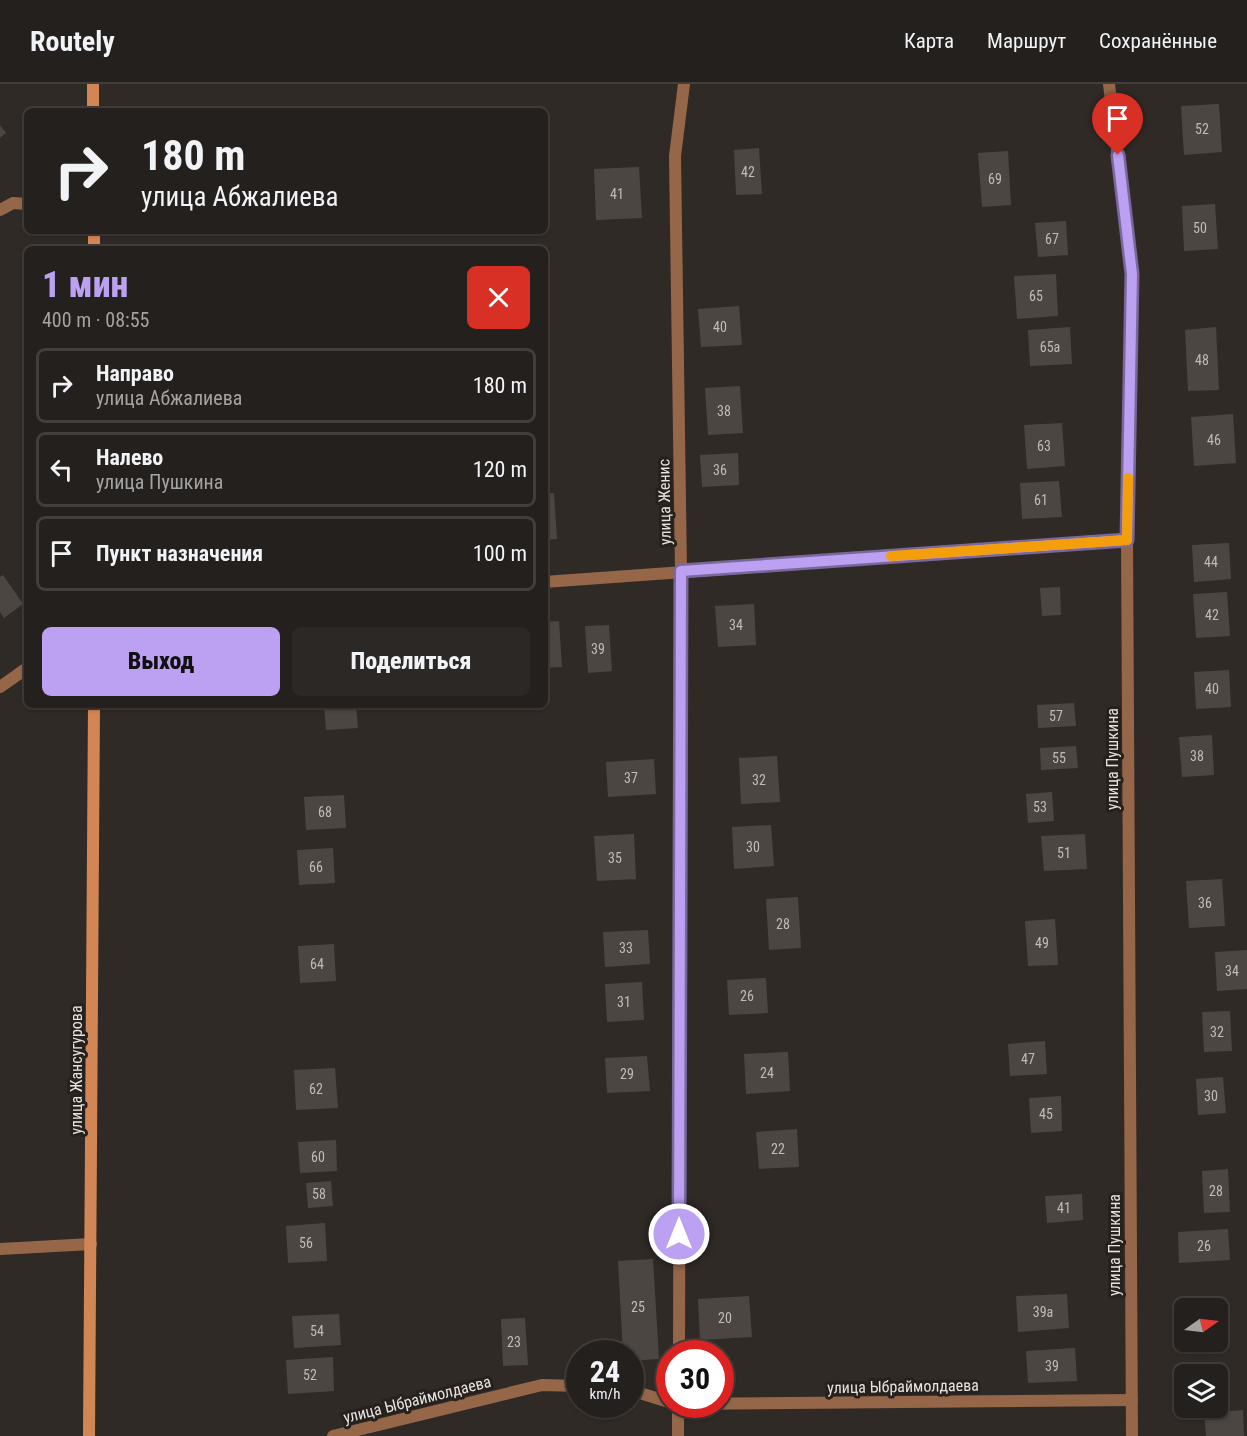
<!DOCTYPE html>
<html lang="ru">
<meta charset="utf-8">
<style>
body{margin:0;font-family:"Roboto Condensed",sans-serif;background:#2c2826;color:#f1f3f6;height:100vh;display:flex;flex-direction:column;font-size:22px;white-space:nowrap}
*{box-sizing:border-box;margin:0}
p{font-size:20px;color:#a3a3a4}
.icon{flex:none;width:33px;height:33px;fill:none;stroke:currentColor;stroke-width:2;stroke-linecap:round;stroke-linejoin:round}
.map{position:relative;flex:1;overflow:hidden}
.sheet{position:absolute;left:24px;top:162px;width:524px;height:462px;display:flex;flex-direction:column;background:#24201d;border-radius:9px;box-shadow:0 2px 4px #0004,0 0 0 2px #413e3b}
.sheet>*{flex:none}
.banner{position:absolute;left:24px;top:24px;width:524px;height:126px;border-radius:9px;box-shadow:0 2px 4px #0004,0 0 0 2px #413e3b;background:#24201d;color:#f1f3f6;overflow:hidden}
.needle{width:39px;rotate:76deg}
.fabs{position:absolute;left:1174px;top:1214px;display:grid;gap:12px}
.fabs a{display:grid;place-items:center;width:54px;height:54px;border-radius:9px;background:#24201d;box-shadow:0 2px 4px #0004,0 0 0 2px #413e3b;font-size:30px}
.speed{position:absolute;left:566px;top:1256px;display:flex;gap:12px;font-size:30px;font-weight:700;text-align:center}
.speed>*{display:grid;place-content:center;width:78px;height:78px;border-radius:50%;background:#24201d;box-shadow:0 2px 4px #0004,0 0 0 2px #413e3b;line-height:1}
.speed small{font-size:15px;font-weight:400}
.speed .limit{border:9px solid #d22;background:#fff;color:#111}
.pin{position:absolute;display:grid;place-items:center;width:51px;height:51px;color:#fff;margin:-62px -26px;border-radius:50% 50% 50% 0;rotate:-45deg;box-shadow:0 0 6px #0007}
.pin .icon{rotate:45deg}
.me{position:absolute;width:66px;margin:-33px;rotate:0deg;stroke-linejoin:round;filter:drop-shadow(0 0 4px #0008)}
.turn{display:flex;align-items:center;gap:21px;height:126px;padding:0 18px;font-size:27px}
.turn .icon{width:78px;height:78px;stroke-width:2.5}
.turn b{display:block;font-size:42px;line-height:51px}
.round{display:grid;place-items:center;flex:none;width:63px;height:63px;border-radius:9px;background:#2c2826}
.headline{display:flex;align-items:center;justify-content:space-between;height:102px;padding:0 18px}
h1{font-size:36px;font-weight:800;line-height:45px;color:#bca0f2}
.action{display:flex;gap:12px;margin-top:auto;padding:12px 18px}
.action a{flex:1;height:69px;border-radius:9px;background:#bca0f2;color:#111;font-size:24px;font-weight:800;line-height:69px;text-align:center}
.action a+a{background:#2c2826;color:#f1f3f6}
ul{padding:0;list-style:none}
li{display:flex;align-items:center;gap:18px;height:75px;margin:0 12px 9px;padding:0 6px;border:3px solid #413e3b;border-radius:9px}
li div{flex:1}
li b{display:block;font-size:22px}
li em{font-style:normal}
header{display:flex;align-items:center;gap:36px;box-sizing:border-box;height:84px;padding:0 30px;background:#24201d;border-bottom:2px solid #413e3b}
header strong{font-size:28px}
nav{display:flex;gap:33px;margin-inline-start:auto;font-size:21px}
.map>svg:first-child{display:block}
</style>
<header>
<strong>Routely</strong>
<nav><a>Карта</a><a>Маршрут</a><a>Сохранённые</a></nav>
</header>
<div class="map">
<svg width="1247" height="1352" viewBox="0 0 1247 1352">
<rect width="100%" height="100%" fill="#302a27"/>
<g fill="#4c4642">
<polygon points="1219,20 1222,68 1184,71 1181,22"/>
<polygon points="0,41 6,49 0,54"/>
<polygon points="759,64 762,110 736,111 734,66"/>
<polygon points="1008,67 1011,121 982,123 978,69"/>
<polygon points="639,83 642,134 596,136 594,85"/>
<polygon points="1215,120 1218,165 1184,167 1182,122"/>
<polygon points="1066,137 1068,171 1038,173 1035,139"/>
<polygon points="1056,190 1058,232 1017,235 1014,192"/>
<polygon points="739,222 742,261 701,263 698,225"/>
<polygon points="1070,243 1072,280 1030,282 1028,246"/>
<polygon points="1216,243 1219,306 1188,307 1185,246"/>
<polygon points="740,302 743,349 708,351 705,304"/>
<polygon points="1233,330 1236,379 1194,382 1191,333"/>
<polygon points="1062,339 1065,382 1027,385 1024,341"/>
<polygon points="738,369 739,401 702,403 700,371"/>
<polygon points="1059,397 1062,433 1022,435 1020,399"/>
<polygon points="554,409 557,455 544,456 544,410"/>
<polygon points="1229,459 1231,495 1194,498 1192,461"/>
<polygon points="3,491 23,520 4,534 0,528 0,493"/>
<polygon points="1060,503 1061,531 1042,532 1040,504"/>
<polygon points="1227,508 1230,552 1196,554 1193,510"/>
<polygon points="754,520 756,561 718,563 715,522"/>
<polygon points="559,537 562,583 544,584 544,538"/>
<polygon points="609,541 612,587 588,589 585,542"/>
<polygon points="1229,586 1231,623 1196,625 1194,588"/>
<polygon points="1074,619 1076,642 1038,644 1037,621"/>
<polygon points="324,621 356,621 358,644 326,646"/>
<polygon points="1212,651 1214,691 1182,693 1179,653"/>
<polygon points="1076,662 1078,684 1041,686 1040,664"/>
<polygon points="777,672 780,718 741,720 739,674"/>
<polygon points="654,675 656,710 608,713 606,678"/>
<polygon points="1052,708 1054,737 1028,739 1026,710"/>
<polygon points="344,711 346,744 306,746 304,713"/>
<polygon points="771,741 774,782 734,785 732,743"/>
<polygon points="634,750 636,795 597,797 594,752"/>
<polygon points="1085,750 1087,785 1044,787 1041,752"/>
<polygon points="333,764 335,799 299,801 297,766"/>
<polygon points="1222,795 1225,842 1189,844 1186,797"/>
<polygon points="798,813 801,864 769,866 766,815"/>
<polygon points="1055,835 1058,881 1028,882 1025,837"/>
<polygon points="648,846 650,880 605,883 603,848"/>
<polygon points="334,860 336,897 300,899 298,862"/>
<polygon points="1247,866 1247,905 1217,907 1215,868"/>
<polygon points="766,894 768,929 729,931 727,896"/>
<polygon points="642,898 644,936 607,938 605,900"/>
<polygon points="1230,927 1232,967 1204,968 1202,928"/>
<polygon points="1045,957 1047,990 1010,992 1008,960"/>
<polygon points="788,968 790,1007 746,1010 744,970"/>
<polygon points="647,972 650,1007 607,1009 605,974"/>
<polygon points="335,984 338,1024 296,1026 294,986"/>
<polygon points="1223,993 1226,1029 1198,1031 1196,995"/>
<polygon points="1061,1012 1062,1047 1031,1049 1029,1014"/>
<polygon points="797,1045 799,1083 759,1085 756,1048"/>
<polygon points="336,1056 337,1087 300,1089 298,1058"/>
<polygon points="1228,1085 1230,1128 1204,1129 1202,1087"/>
<polygon points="331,1097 333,1122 308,1124 306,1099"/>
<polygon points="1082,1110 1083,1136 1047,1139 1045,1112"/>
<polygon points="325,1139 327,1177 288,1179 286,1142"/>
<polygon points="1228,1145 1230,1176 1179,1179 1178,1148"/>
<polygon points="653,1175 659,1275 630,1277 630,1269 623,1269 618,1177"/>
<polygon points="1067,1210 1069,1244 1018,1248 1016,1212"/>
<polygon points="749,1212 752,1253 700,1256 698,1215"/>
<polygon points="1218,1223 1220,1223 1222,1265 1183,1268 1180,1225 1185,1225 1185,1257 1218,1257"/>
<polygon points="339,1230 341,1261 294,1264 292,1232"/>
<polygon points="525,1234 528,1281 503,1282 501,1235"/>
<polygon points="1075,1264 1077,1297 1028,1299 1026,1267"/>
<polygon points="333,1273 334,1307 288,1310 286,1276"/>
<polygon points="1243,1326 1244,1352 1206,1352 1204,1329"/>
</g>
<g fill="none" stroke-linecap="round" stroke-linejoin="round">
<polyline stroke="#966648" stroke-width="12" points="0,126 13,119 27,120"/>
<g stroke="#966648" stroke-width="12">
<polyline points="1109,0 1132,190 1127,456 1132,1352"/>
<polyline points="0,1165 91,1160"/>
<polyline points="679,1269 681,487 675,72 684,0"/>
<polyline points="630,1306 669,1318"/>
<polyline points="675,1320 1132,1316"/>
<polyline points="333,1352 542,1301 579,1302"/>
<polyline points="678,1352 678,1320"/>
</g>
<g stroke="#966648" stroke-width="12">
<polyline points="544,498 1127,456"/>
<polyline points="0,603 27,584"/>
</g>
<g stroke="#d28655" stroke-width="12">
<polyline points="93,0 93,27"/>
<polyline points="94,147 94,165"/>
<polyline points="89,1352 94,621"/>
</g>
</g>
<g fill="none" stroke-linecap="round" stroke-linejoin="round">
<defs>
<polyline id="route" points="679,1150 681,487 1127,456 1132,190 1118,71"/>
</defs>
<use href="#route" stroke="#7a689d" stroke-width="15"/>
<use href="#route" stroke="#bca0f2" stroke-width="10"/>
<polyline stroke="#f59e0b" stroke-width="10" points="891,472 1127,456 1128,394"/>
</g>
<g text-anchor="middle" stroke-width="6" stroke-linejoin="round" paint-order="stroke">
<g font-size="14" fill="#c0bcb8">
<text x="1202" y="50">52</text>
<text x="748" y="93">42</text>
<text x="995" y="100">69</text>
<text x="617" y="115">41</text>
<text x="1200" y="149">50</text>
<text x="1052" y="160">67</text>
<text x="1036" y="217">65</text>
<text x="720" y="248">40</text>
<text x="1050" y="268">65а</text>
<text x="1202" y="281">48</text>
<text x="724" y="332">38</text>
<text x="1214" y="361">46</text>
<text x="1044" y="367">63</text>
<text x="720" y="391">36</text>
<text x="1041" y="421">61</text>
<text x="1211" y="483">44</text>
<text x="1212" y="536">42</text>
<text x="736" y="546">34</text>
<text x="598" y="570">39</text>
<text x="1212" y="610">40</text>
<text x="1056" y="637">57</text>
<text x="1197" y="677">38</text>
<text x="1059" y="679">55</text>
<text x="631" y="699">37</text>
<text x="759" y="701">32</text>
<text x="1040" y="728">53</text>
<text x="325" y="733">68</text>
<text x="753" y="768">30</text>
<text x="1064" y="774">51</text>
<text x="615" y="779">35</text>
<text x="316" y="788">66</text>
<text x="1205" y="824">36</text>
<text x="783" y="845">28</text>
<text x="1042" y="864">49</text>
<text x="626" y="869">33</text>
<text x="317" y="885">64</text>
<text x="1232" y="892">34</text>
<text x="747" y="917">26</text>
<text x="624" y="923">31</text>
<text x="1217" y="953">32</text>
<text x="1028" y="980">47</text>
<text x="767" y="994">24</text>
<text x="627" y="995">29</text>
<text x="316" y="1010">62</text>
<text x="1211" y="1017">30</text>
<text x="1046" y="1035">45</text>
<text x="778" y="1070">22</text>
<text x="318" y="1078">60</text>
<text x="1216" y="1112">28</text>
<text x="319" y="1115">58</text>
<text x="1064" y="1129">41</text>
<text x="306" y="1164">56</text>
<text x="1204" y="1167">26</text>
<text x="638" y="1228">25</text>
<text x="1043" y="1233">39а</text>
<text x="725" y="1239">20</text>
<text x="317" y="1252">54</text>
<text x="514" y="1263">23</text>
<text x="1052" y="1287">39</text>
<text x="310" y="1296">52</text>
</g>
<g font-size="16" fill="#e7e3e0" stroke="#26211d">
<text transform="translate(664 418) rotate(-91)" y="6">улица Женис</text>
<text transform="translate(1112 675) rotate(-90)" y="6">улица Пушкина</text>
<text transform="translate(76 986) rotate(-90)" y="6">улица Жансугурова</text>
<text transform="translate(1114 1161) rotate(-90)" y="6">улица Пушкина</text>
<text transform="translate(903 1302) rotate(-1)" y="6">улица Ыбраймолдаева</text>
<text transform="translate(417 1315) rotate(-14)" y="6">улица Ыбраймолдаева</text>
</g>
</g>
</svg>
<div class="fabs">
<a><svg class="needle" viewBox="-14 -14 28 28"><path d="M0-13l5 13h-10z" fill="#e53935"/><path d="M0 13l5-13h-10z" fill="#a3a3a4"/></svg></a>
<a><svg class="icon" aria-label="layers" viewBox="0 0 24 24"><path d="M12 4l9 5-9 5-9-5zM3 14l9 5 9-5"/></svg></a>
</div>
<div class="speed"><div>24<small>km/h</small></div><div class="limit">30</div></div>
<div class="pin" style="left:1118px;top:71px;background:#d93025"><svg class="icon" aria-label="arrive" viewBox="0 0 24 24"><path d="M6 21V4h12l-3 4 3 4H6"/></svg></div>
<svg class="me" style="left:679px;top:1150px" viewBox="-20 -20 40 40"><circle r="17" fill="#bca0f2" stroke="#fff" stroke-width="3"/><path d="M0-11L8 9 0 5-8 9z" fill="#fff"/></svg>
<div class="banner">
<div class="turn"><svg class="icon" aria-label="right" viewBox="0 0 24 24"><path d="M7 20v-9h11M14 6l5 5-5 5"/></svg><div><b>180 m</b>улица Абжалиева</div></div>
</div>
<section class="sheet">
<div class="headline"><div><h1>1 мин</h1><p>400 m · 08:55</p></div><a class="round" style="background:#d93025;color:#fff"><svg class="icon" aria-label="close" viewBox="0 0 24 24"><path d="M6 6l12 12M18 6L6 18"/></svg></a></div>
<ul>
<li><svg class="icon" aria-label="right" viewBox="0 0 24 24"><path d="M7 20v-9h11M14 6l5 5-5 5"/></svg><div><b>Направо</b><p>улица Абжалиева</p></div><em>180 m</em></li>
<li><svg class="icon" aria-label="left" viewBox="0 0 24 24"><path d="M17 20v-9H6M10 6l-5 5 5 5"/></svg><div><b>Налево</b><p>улица Пушкина</p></div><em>120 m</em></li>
<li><svg class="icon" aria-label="arrive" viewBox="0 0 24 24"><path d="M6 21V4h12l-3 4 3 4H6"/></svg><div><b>Пункт назначения</b></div><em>100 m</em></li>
</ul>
<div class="action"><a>Выход</a><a>Поделиться</a></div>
</section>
</div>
